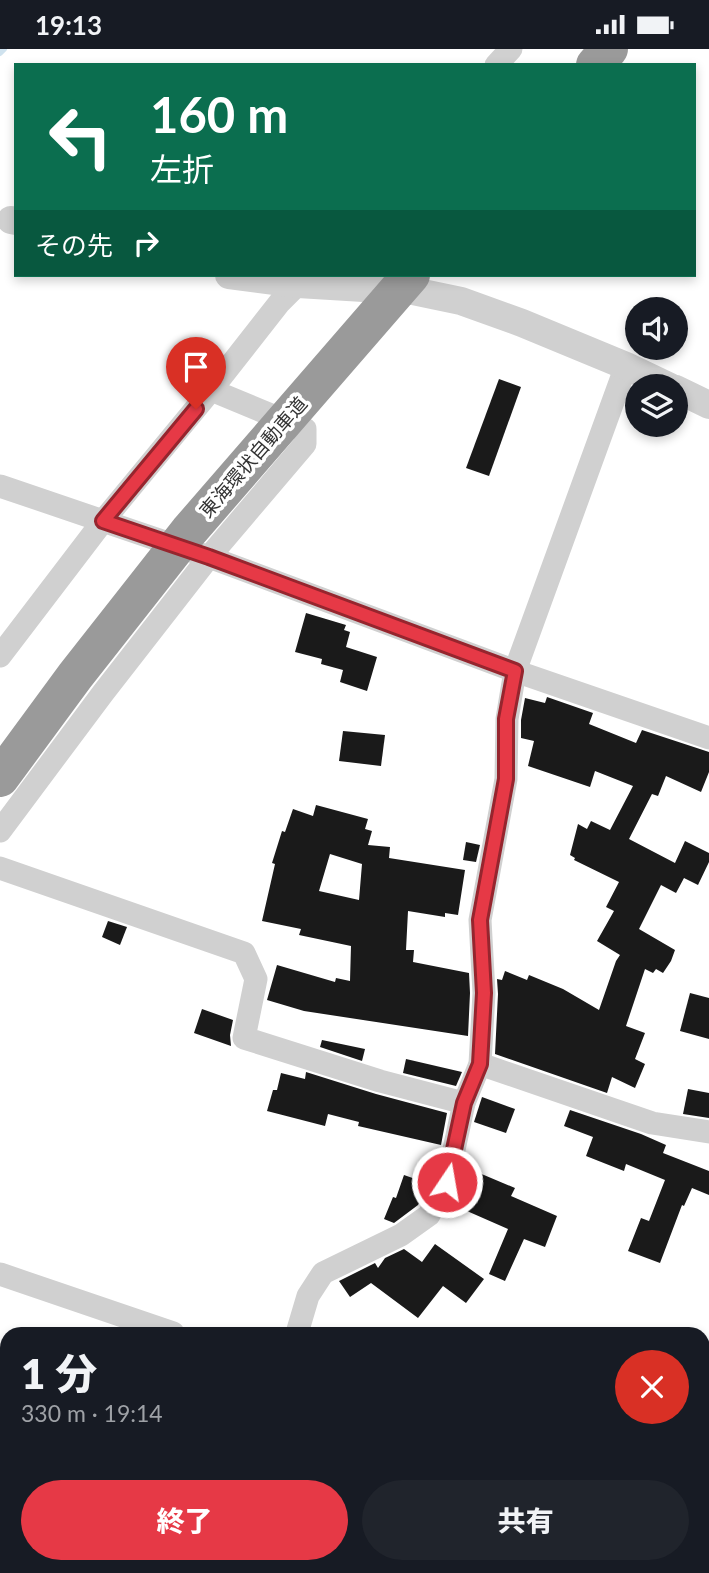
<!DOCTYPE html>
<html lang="ja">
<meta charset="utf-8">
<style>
body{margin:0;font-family:Lato,"Noto Sans JP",sans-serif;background:#20242c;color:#f1f3f6;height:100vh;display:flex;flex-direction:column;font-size:26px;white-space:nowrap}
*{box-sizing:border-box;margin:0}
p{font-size:23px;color:#9ea1a6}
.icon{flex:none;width:38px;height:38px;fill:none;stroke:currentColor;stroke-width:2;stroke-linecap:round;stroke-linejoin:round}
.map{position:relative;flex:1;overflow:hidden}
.panel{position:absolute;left:0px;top:1278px;width:710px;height:247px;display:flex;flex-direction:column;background:#171b24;border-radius:21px 21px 0 0;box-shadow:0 4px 10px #0003}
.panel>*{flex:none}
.guide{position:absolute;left:14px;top:14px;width:682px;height:214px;border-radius:0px;box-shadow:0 4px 10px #0003;background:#0b6e4f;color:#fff;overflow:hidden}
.tools{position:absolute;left:625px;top:248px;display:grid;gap:14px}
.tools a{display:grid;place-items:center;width:63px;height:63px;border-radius:50%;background:#171b24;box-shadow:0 4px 10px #0003;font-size:35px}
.pin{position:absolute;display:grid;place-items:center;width:60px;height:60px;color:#fff;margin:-72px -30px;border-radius:50% 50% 50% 0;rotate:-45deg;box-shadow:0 0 7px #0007}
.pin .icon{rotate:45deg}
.me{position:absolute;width:77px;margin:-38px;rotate:12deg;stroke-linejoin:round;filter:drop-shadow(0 0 5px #0008)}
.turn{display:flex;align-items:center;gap:24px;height:147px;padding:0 21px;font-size:32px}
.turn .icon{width:91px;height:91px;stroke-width:2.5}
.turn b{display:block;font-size:49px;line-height:60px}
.then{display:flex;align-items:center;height:66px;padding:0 21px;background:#0003;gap:14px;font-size:26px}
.round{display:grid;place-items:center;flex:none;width:74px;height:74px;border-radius:37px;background:#20242c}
.summary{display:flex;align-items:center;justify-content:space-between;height:119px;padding:0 21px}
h1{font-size:42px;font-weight:800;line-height:52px}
.cta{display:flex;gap:14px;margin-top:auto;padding:14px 21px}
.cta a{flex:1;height:80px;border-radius:42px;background:#e63946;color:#fff;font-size:28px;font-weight:800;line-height:80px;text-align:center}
.cta a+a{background:#20242c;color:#f1f3f6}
.status{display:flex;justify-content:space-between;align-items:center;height:49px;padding:0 35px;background:#171b24;direction:ltr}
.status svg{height:19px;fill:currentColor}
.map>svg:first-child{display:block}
</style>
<div class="status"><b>19:13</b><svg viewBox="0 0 49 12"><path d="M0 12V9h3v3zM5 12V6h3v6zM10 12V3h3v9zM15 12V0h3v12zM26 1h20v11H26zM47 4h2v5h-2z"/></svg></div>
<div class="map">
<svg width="709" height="1524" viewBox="0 0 709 1524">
<rect width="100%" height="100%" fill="#fff"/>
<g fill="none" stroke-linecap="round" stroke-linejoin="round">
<polyline stroke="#cfe2ee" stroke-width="6" points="0,4 4,0"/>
</g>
<g fill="#1a1a1a" fill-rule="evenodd">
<polygon points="499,330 521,338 489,427 466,419"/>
<polygon points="306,564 346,576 344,581 350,583 346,598 377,608 367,642 340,633 343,621 321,615 322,610 295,603"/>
<polygon points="547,648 593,664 589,675 636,694 642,681 709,703 709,723 701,743 666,727 658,747 652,745 629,790 675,814 685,792 709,804 709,813 698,836 684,829 676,844 661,836 639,880 675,901 671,912 663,924 656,920 653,924 645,920 626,977 645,984 635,1010 645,1015 635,1039 612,1028 607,1044 495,1005 498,945 497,930 502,931 505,922 527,931 529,926 563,940 599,961 616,912 620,906 597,892 614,862 606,858 619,833 574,811 575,809 570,806 578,775 587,780 591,772 610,781 633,737 595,722 590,738 528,717 534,692 521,689 521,671 525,649 545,654"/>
<polygon points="343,682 385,686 381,717 339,712"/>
<path d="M316,756L368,770L365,780L372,782L368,796L390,798L389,809L465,821L458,866L445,864V868L408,862L406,901H414L413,913L469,924L470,944L468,987L304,962L267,951L277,916L335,933L336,929L350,932L351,897L299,886L301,880L262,872L275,815L272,814L282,782L285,783L293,760L313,767ZM330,805L362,815L359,851L319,842Z"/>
<polygon points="466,793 480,796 476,813 463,811"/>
<polygon points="108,872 127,878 120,896 102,888"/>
<polygon points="690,944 709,949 709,990 680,982"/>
<polygon points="202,960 233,971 230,986 231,997 194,984"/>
<polygon points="322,991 365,1000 362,1012 320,998"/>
<polygon points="406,1010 462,1023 456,1037 403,1024"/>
<polygon points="306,1023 376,1045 447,1064 441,1096 358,1077 359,1073 328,1065 325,1077 267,1062 273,1041 277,1041 281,1024 305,1030"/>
<polygon points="688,1040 709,1044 709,1069 683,1065"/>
<polygon points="482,1048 515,1060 506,1084 474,1073"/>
<polygon points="570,1061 641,1085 666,1096 663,1104 709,1122 709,1146 692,1139 684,1157 682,1156 660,1214 628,1202 641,1169 649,1172 665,1131 626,1115 624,1122 586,1107 593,1088 564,1077"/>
<polygon points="435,1105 438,1106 434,1128 418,1156 394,1174 384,1170 393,1148 396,1149 404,1126 424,1133"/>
<polygon points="465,1118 515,1139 511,1147 557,1167 545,1198 524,1190 505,1232 489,1225 508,1180 451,1155 461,1136"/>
<polygon points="435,1195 484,1230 466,1254 443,1237 418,1269 371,1234 350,1248 339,1232 375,1214 378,1219 385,1209 404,1200 422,1213"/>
</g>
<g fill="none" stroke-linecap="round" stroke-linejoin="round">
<g stroke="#d0d0d0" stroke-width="23">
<polyline points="496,16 511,0"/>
<polyline points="0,437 209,508 515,622 709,689"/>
<polyline points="0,607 103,472 211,341 280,253 298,235 305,226"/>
<polyline points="0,782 103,644 209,508 305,395 305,380 211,341"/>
<polyline points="0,819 244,904 256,930 244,989 380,1032 464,1054"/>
<polyline points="480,1015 652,1074 709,1083"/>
<polyline points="0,1225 173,1284"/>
<polyline points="297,1284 308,1247 323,1224 401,1186 429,1166 447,1133 464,1054 480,1015 484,944 480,871 506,730 507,670 515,622 626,317"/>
<polyline points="0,1520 10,1524"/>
<polyline points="214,1524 216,1517"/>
</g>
<g stroke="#d0d0d0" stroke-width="28">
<polyline points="11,171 16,172"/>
<polyline points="229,226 298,235 413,242 461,252 522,274 626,317 670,338"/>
<polyline points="676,340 709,356"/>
</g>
<polyline stroke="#9a9a9a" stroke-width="38" points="595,16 609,0"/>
<polyline stroke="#9a9a9a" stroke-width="38" points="0,729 75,627 189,482 411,226"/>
</g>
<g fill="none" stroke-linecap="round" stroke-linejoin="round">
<defs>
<polyline id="route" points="196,360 103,472 209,508 515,622 506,670 506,730 480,871 484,944 480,1015 464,1054 447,1133"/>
</defs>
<use href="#route" stroke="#96252e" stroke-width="18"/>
<use href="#route" stroke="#e63946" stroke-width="12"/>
</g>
<g text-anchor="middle" stroke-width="7" stroke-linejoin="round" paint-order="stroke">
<g font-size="19" fill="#333" stroke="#fff">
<text transform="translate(253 408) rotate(-49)" y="7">東海環状自動車道</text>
</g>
</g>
</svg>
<div class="tools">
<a><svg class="icon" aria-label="sound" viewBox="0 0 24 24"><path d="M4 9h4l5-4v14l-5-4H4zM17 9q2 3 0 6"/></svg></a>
<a><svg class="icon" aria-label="layers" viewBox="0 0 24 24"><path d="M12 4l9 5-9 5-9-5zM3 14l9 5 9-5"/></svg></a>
</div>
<div class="pin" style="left:196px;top:360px;background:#d93025"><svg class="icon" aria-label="arrive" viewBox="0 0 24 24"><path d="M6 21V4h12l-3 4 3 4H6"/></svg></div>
<svg class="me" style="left:447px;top:1133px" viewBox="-20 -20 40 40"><circle r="17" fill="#e63946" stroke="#fff" stroke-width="3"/><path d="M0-11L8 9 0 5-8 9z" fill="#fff"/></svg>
<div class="guide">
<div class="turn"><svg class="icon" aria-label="left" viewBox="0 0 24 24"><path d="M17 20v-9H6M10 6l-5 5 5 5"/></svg><div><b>160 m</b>左折</div></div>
<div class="then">その先<svg class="icon" aria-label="right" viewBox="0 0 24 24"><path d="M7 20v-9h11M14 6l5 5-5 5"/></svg></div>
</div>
<section class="panel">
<div class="summary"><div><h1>1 分</h1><p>330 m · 19:14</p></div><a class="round" style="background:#d93025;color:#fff"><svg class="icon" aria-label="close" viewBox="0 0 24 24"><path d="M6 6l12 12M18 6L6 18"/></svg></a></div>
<div class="cta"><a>終了</a><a>共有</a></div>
</section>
</div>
